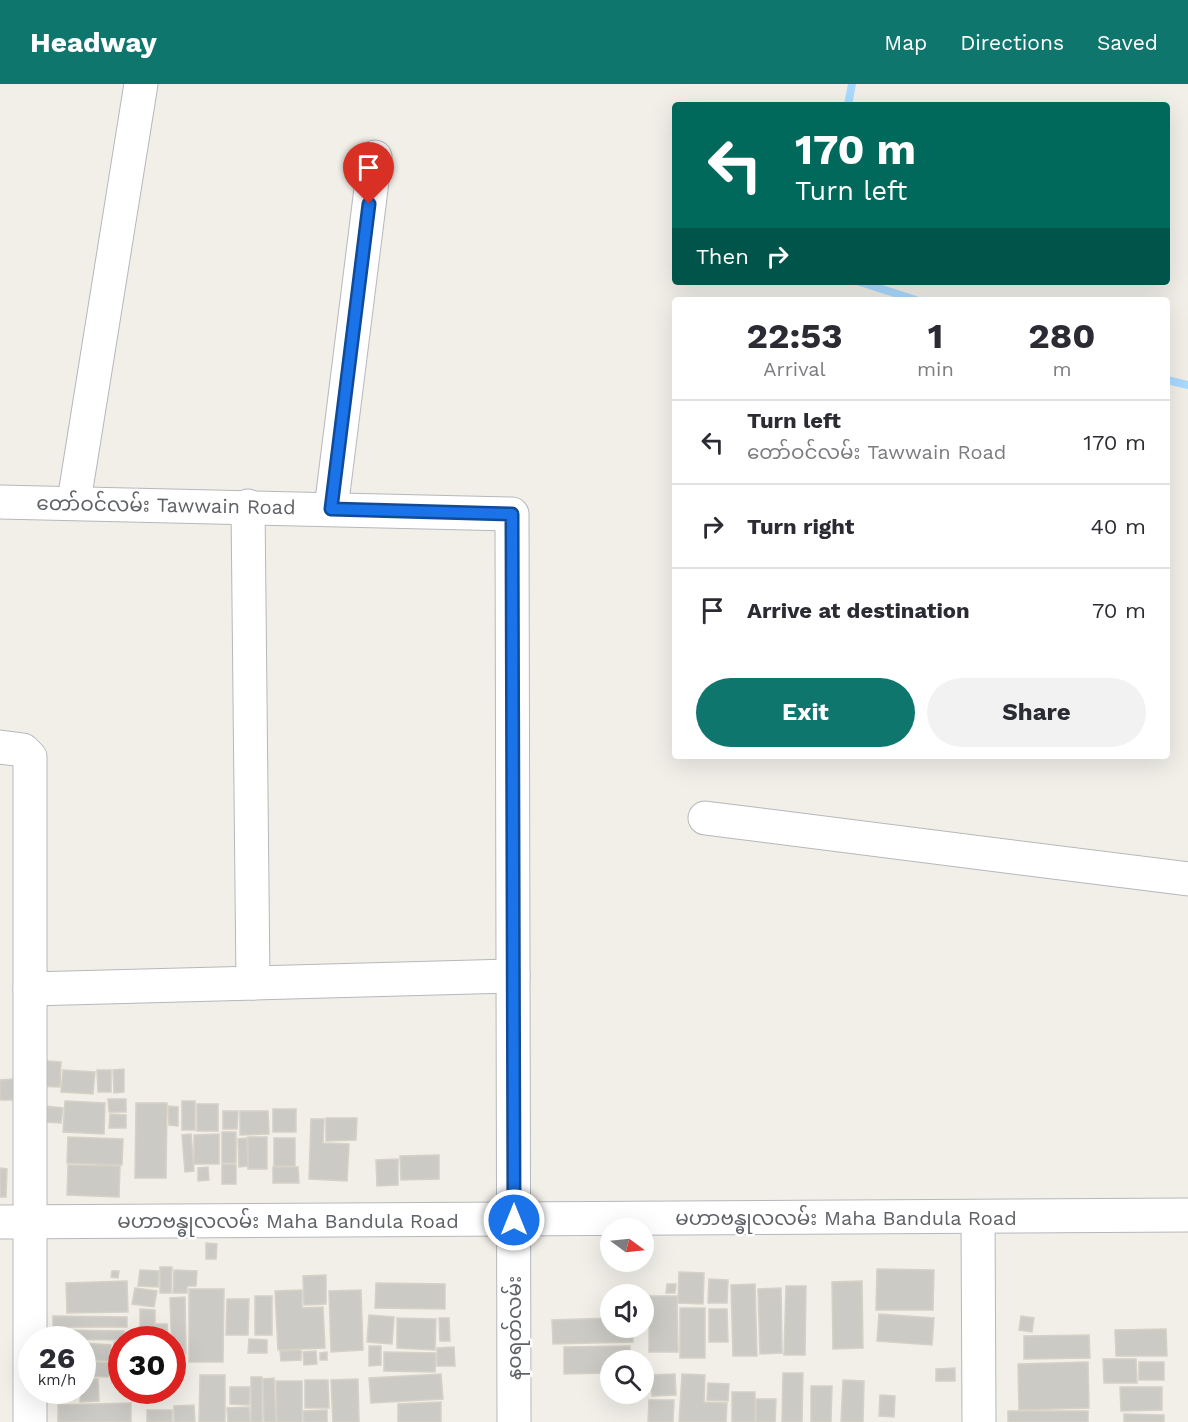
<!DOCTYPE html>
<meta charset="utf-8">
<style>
body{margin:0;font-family:"Work Sans","Noto Sans Myanmar",sans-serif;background:#f2f2f3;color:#2b2b33;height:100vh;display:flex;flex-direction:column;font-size:22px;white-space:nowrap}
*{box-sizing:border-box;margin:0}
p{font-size:20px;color:#7c7c81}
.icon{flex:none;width:33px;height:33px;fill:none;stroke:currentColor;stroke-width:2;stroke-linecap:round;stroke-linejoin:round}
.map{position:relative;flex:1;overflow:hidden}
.sheet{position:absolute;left:672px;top:213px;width:498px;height:462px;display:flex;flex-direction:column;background:#fff;border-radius:6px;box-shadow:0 6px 24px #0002}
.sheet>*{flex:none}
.top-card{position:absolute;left:672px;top:18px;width:498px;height:183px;border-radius:6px;box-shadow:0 6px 24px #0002;background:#00695c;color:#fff;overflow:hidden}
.needle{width:39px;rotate:105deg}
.fabs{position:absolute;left:600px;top:1134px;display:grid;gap:12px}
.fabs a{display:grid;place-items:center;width:54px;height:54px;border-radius:50%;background:#fff;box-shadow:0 6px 24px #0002;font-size:30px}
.speed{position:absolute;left:18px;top:1242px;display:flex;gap:12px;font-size:30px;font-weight:700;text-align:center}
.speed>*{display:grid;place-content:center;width:78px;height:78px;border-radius:50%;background:#fff;box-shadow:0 6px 24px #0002;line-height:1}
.speed small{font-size:15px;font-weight:400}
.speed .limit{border:9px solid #d22;background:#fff;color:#111}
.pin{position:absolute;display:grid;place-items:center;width:51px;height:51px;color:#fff;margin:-62px -26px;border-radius:50% 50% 50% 0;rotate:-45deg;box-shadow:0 0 6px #0007}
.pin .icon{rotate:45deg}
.me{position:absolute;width:66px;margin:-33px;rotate:0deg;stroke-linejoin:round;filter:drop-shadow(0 0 4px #0008)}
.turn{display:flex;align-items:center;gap:21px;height:126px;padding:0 24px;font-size:27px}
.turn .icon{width:78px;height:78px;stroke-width:2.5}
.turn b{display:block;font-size:42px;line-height:51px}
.then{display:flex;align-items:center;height:57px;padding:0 24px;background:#0003;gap:12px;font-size:22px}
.eta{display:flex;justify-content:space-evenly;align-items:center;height:102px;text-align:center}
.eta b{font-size:36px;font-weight:700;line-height:42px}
.primary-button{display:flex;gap:12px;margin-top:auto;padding:12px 24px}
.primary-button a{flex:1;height:69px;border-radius:36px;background:#0f766e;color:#fff;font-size:24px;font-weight:700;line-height:69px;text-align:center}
.primary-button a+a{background:#f2f2f3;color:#2b2b33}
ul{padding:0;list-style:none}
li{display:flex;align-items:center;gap:18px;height:84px;padding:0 24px;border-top:2px solid #e1e1e2}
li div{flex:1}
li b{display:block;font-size:22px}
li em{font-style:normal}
header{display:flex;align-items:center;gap:36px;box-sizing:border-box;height:84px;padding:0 30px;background:#0f766e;color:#fff}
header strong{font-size:28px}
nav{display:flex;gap:33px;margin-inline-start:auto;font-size:21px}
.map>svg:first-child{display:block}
</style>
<header>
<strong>Headway</strong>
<nav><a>Map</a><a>Directions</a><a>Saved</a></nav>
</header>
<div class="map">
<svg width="1188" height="1338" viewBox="0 0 1188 1338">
<rect width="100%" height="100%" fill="#f1efe8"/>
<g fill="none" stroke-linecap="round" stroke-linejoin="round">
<g stroke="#aadaff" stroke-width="8">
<polyline points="848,21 852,0"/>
<polyline points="860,198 916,216"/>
<polyline points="1167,296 1188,301"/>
</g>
</g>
<g fill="#cccac5" stroke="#d6d1c6" stroke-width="1.5">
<polygon points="35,976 61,978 60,1003 34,1002"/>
<polygon points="124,985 124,1008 114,1009 113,986"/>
<polygon points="63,986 95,988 93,1010 61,1008"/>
<polygon points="97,986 111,986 111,1008 98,1008"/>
<polygon points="13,995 13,1016 0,1016 0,996"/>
<polygon points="108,1015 126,1015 126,1028 109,1028"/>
<polygon points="65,1017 105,1019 104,1050 63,1048"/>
<rect x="182" y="1017" width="13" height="29"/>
<polygon points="136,1019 167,1019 166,1094 135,1094"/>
<rect x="197" y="1020" width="21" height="27"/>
<polygon points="45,1022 63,1024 61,1039 44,1038"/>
<polygon points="168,1022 178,1023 178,1042 169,1041"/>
<rect x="273" y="1025" width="23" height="23"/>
<polygon points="223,1027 238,1027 237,1045 223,1045"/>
<polygon points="240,1027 268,1027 269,1050 240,1051"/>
<polygon points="110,1030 126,1031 126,1044 109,1044"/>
<polygon points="326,1034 357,1034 356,1056 326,1057"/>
<polygon points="311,1035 324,1035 323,1059 349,1060 347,1097 309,1095"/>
<rect x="222" y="1048" width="14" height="31"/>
<polygon points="191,1050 194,1087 185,1088 182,1051"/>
<polygon points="219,1050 219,1080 194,1080 194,1051"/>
<polygon points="68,1053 123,1055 122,1081 67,1079"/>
<rect x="248" y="1053" width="19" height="32"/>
<polygon points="247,1054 248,1082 239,1083 238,1055"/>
<rect x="274" y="1054" width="21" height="28"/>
<polygon points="439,1071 439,1095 401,1096 400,1072"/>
<polygon points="398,1075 398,1101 377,1102 376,1076"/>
<polygon points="222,1080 236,1081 236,1100 222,1100"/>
<polygon points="68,1081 120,1082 119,1113 67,1111"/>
<polygon points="208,1083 209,1096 198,1097 198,1084"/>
<polygon points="273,1083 298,1083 299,1099 273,1099"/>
<polygon points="0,1084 7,1085 6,1113 0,1113"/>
<polygon points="206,1159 217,1160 216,1175 206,1175"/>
<polygon points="160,1183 172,1183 171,1209 160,1209"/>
<polygon points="877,1185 934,1186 933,1226 876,1226"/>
<polygon points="140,1186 159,1187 158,1203 138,1202"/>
<polygon points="174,1186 197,1187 196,1202 187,1202 187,1209 173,1209"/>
<polygon points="112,1187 119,1187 118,1194 111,1193"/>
<polygon points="679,1188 704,1189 703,1220 678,1219"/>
<polygon points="326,1191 326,1220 304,1221 303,1192"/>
<polygon points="709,1195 728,1196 727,1219 708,1219"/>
<polygon points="127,1197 128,1228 67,1229 66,1199"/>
<polygon points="862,1197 863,1264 833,1265 832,1198"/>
<polygon points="376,1199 445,1200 445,1225 375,1224"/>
<polygon points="667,1200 676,1200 675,1209 666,1209"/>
<polygon points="755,1200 757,1272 733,1272 731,1201"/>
<polygon points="786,1202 806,1202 805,1271 784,1271"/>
<polygon points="135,1204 157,1207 154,1223 132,1220"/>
<polygon points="781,1204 782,1269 760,1270 758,1205"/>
<polygon points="189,1205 224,1205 223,1278 189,1278"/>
<polygon points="302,1206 302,1224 323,1223 325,1264 278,1266 275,1207"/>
<polygon points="361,1206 363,1266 331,1268 329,1207"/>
<rect x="255" y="1212" width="17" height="39"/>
<polygon points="649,1212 677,1212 678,1268 649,1268"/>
<polygon points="185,1213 186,1270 172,1271 170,1214"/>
<polygon points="227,1215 249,1215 248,1251 226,1251"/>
<rect x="680" y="1224" width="25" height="50"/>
<polygon points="140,1225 155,1226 155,1249 140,1249"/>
<polygon points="709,1225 727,1225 728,1258 709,1258"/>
<polygon points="879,1230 934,1234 932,1261 877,1257"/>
<polygon points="369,1231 394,1233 392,1260 367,1258"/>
<polygon points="53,1232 127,1233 127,1243 53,1243"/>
<polygon points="1021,1232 1034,1234 1032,1248 1019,1246"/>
<polygon points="397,1234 436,1235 435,1266 397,1264"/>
<polygon points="439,1234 449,1234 450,1257 440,1257"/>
<polygon points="610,1234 610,1244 633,1244 633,1258 553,1260 552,1236"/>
<polygon points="155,1240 167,1240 168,1256 156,1256"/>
<polygon points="1166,1245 1167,1272 1116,1272 1115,1246"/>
<polygon points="56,1246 124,1247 124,1256 56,1255"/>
<polygon points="142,1251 154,1252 154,1256 141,1256"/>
<polygon points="1089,1251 1090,1274 1024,1275 1024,1252"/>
<polygon points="249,1255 267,1256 267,1269 248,1269"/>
<rect x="114" y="1258" width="8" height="12"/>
<polygon points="82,1259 111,1261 109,1277 82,1275"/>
<polygon points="369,1262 381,1262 381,1281 369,1282"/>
<polygon points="630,1262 630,1276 610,1276 610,1289 564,1290 564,1263"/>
<polygon points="454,1263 455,1282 437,1282 437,1264"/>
<polygon points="301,1266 301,1276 281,1277 280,1267"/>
<polygon points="316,1267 317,1280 304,1281 303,1268"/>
<polygon points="327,1268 327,1276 320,1276 320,1269"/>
<polygon points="384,1268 436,1269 435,1288 384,1287"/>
<polygon points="113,1273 122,1273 122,1289 113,1288"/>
<polygon points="1103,1275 1136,1275 1137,1299 1104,1299"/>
<polygon points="83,1277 110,1279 108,1293 82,1292"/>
<polygon points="1088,1278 1089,1324 1019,1326 1018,1280"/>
<rect x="1139" y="1278" width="25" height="18"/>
<polygon points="955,1284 955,1297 936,1297 936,1285"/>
<polygon points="783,1289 803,1289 802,1338 782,1338"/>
<polygon points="441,1290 443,1315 371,1319 369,1294"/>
<polygon points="675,1290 676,1311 652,1312 651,1291"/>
<polygon points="682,1290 705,1291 704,1318 727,1319 726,1338 679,1338"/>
<rect x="112" y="1291" width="7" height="8"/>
<polygon points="200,1291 225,1291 225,1338 199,1338"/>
<rect x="251" y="1293" width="11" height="45"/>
<polygon points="274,1294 276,1338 264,1338 263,1295"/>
<polygon points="82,1295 98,1295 99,1317 80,1318"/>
<polygon points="358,1295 359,1338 333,1338 331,1296"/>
<polygon points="305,1296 328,1296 329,1324 305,1324"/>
<polygon points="843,1296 864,1297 863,1338 841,1338"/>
<polygon points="276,1297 302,1297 302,1338 277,1338"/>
<polygon points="708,1299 729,1300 728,1317 707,1316"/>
<polygon points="811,1302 832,1302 831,1338 811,1338"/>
<polygon points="230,1303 250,1303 249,1321 230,1320"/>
<polygon points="1120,1303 1162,1303 1162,1326 1121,1327"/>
<rect x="732" y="1308" width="23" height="30"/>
<polygon points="880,1311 895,1312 894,1333 879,1332"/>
<polygon points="756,1315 776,1315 775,1338 756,1338"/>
<polygon points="649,1316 674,1316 673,1338 648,1338"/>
<polygon points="441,1318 441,1338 398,1338 398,1320"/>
<polygon points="131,1319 131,1338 58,1338 58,1321"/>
<polygon points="194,1321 195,1338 174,1338 174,1322"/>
<polygon points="249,1323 250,1338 228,1338 227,1324"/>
<rect x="147" y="1326" width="25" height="12"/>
<polygon points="327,1326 327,1338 304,1338 303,1327"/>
<rect x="1008" y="1327" width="80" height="11"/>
<polygon points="1124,1330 1164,1331 1164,1338 1124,1338"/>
</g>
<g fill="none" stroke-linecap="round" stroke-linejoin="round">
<defs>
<g id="minor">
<polyline points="74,417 141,0"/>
<polyline points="0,418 512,430 514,1338"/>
<polyline points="248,422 253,899"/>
<polyline points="331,425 375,73"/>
<polyline points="0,663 23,666 30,673 30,1338"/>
<polyline points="705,734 1188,795"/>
<polyline points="30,905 513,892"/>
<polyline points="978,1133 979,1338"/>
<polyline points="0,1138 1188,1131"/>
</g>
</defs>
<use href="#minor" stroke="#b5b8bc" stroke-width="35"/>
<use href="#minor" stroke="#fff" stroke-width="33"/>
</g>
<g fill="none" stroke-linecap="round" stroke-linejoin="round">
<defs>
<polyline id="route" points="369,120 331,425 512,430 514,1136"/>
</defs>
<use href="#route" stroke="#114b97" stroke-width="15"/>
<use href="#route" stroke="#1a73e8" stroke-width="10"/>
</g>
<g text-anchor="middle" stroke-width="5" stroke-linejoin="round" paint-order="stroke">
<g font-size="20" fill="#5f6368" stroke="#fff">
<text transform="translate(166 421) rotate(1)" y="7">တော်ဝင်လမ်း Tawwain Road</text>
<text x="846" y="1141">မဟာဗန္ဓုလလမ်း Maha Bandula Road</text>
<text x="288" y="1144">မဟာဗန္ဓုလလမ်း Maha Bandula Road</text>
<text transform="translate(514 1244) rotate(-90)" y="7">နဝရတ်လမ်း</text>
</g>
</g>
</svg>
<div class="fabs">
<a><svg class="needle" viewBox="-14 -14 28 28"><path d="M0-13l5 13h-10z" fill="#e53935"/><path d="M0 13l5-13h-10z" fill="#7c7c81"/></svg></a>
<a><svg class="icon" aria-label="sound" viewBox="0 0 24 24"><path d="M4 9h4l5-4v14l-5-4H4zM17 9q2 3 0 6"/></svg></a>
<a><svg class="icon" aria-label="search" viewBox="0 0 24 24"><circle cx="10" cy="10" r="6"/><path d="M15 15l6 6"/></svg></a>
</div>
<div class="speed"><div>26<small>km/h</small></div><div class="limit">30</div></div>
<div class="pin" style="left:369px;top:120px;background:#d93025"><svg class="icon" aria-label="arrive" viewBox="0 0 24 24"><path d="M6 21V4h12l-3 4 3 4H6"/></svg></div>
<svg class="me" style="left:514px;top:1136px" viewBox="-20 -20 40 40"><circle r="17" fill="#1a73e8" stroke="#fff" stroke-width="3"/><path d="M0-11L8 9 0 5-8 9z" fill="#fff"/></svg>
<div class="top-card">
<div class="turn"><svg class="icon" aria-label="left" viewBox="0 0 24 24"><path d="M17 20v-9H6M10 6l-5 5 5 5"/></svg><div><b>170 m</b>Turn left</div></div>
<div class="then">Then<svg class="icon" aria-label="right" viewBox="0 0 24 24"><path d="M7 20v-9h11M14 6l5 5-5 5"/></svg></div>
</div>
<section class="sheet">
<div class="eta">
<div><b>22:53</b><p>Arrival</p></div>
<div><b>1</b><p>min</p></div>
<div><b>280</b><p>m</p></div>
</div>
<ul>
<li><svg class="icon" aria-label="left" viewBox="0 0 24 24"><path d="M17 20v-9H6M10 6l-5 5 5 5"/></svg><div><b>Turn left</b><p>တော်ဝင်လမ်း Tawwain Road</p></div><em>170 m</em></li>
<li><svg class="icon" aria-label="right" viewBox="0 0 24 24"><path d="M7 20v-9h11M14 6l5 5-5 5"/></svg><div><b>Turn right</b></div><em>40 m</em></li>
<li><svg class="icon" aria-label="arrive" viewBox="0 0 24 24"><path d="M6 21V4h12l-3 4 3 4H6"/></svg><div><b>Arrive at destination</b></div><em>70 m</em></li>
</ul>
<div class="primary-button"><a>Exit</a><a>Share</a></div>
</section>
</div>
